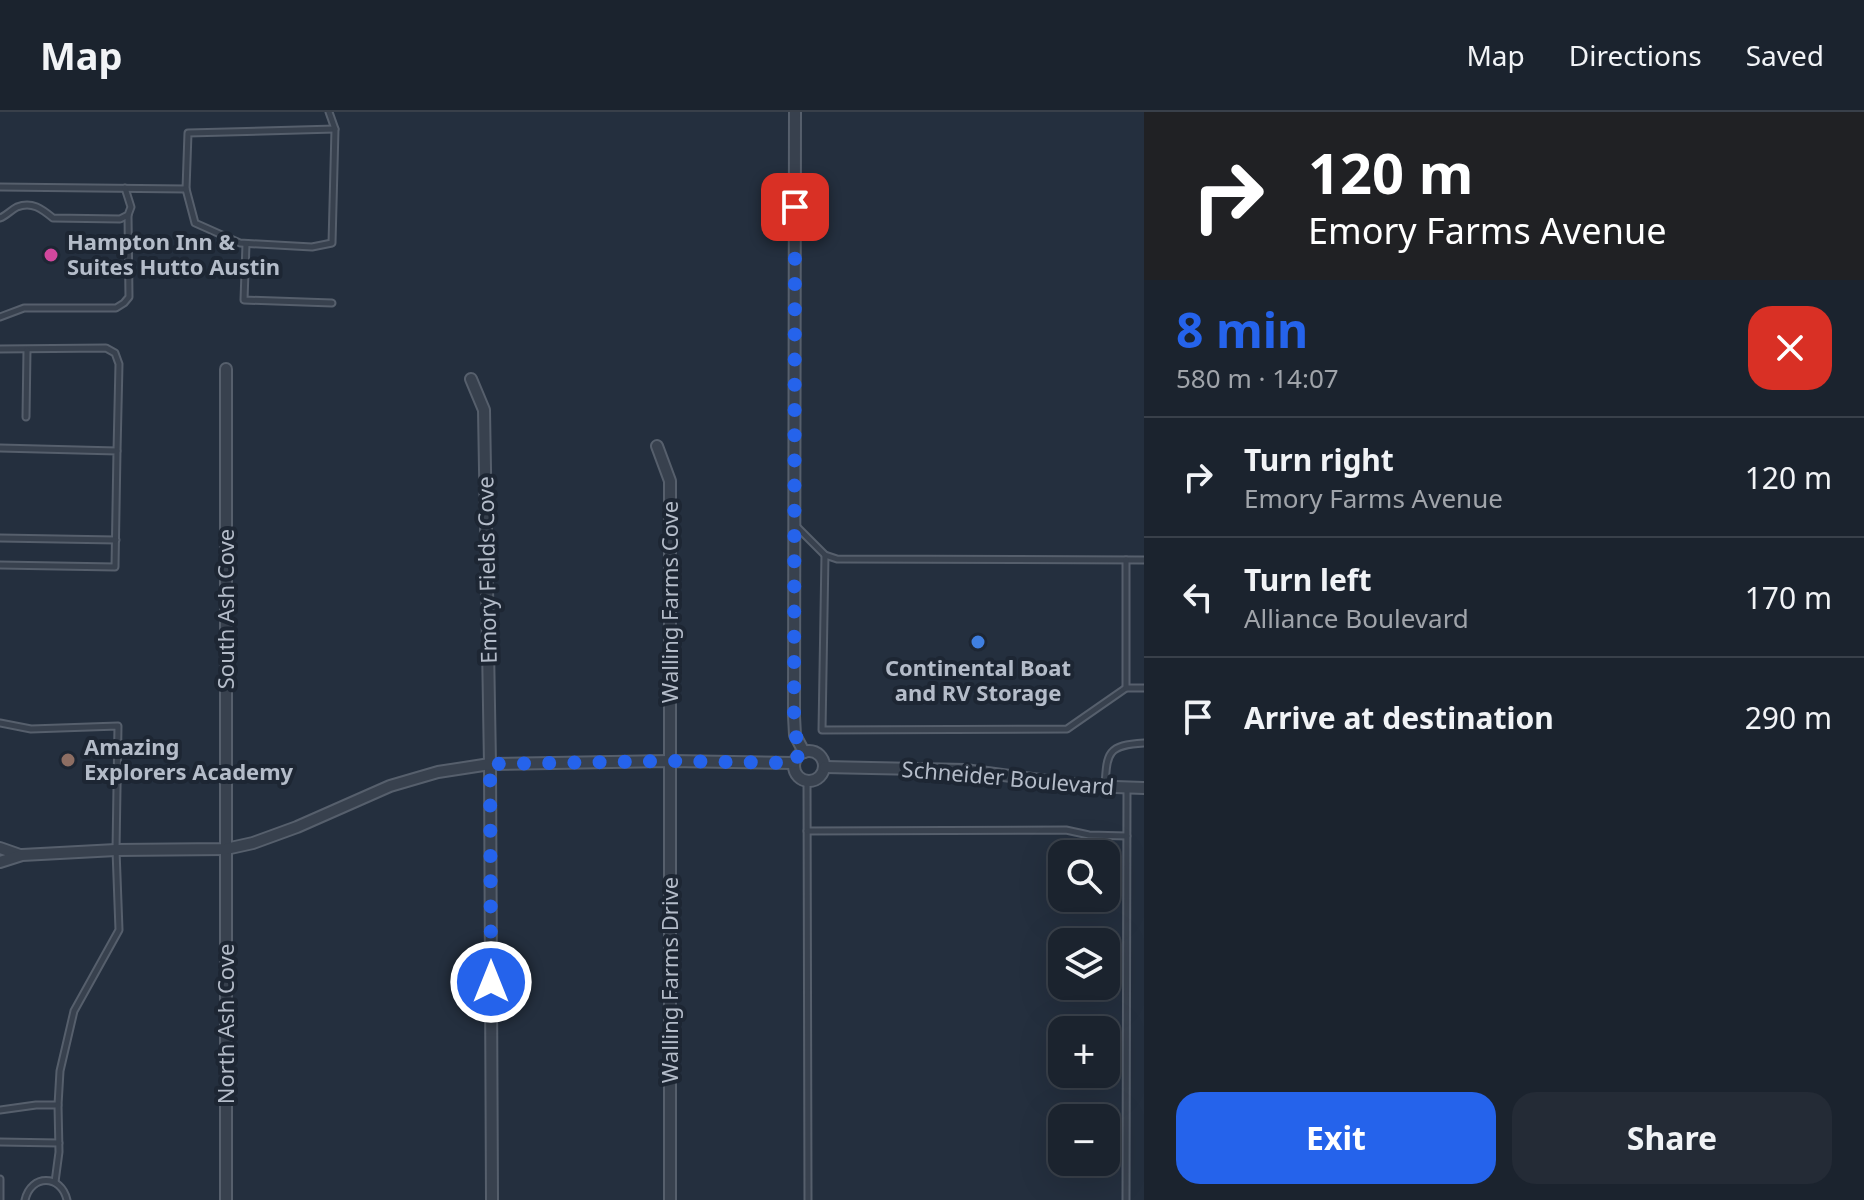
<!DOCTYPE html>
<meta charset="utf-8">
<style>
body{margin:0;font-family:"Noto Sans",sans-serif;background:#242b36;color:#f1f3f6;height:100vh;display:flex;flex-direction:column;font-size:30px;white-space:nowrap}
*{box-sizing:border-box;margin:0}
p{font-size:26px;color:#a0a4aa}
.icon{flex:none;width:44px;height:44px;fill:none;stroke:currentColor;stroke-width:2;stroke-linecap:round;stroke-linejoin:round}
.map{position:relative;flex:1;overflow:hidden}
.side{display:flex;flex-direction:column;background:#1b232e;width:720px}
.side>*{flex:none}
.guide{background:#202124;color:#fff;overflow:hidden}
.buttons{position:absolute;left:1048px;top:728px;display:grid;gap:16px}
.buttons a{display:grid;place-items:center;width:72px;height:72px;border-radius:16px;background:#1b232e;box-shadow:0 8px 32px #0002,0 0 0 2px #39404a;font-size:40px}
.pin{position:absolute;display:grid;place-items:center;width:68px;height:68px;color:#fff;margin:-34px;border-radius:16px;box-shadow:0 4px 12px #0006}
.me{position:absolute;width:88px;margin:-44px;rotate:0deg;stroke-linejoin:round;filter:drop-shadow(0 0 6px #0008)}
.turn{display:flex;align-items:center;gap:28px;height:168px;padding:0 32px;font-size:36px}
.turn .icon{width:104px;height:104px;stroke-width:2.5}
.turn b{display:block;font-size:56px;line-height:68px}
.round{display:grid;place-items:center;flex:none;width:84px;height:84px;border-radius:24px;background:#242b36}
.summary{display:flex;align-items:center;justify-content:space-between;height:136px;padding:0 32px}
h1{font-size:48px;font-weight:700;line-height:60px;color:#2563eb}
.cta{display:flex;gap:16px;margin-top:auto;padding:16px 32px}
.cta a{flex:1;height:92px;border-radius:24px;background:#2563eb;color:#fff;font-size:32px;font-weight:700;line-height:92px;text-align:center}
.cta a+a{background:#242b36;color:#f1f3f6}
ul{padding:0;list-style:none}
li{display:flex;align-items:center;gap:24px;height:120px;padding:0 32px;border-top:2px solid #39404a}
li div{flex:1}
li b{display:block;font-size:30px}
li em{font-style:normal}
header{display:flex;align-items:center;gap:48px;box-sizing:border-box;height:112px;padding:0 40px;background:#1b232e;border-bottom:2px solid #39404a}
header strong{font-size:38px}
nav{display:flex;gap:44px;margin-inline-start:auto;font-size:28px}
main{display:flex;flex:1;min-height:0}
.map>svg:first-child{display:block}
</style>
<header>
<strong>Map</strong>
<nav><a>Map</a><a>Directions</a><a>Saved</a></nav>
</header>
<main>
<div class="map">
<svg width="1144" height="1088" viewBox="0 0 1144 1088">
<rect width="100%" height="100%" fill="#242f3e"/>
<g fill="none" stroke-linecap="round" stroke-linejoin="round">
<defs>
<g id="service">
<polyline points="0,75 186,77 188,21 335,17"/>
<polyline points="186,77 195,111 240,131 312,135 332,131 335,17 329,0"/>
<path d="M0,106C6,104 11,98 17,95C32,89 42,97 53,106L120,107L128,103L131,95L125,76"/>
<polyline points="246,132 244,188 332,191"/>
<polyline points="0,205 24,196 116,196 124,191 129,185 128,103"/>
<polyline points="0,237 106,236 115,241 119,252 117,339"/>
<polyline points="26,305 27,238"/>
<polyline points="0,336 117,339 115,455 0,453"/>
<polyline points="795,413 825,443 837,447 1144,448"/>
<polyline points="0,426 116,428"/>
<polyline points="825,443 822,618 1067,617 1126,576 1144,576"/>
<polyline points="1126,448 1126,576"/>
<polyline points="0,611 31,617 118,614 116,738 119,818 74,899 60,959 58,993 36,993 0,998"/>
<polyline points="807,669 808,1088"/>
<path d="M1105,674C1107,641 1107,633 1144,631"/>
<polyline points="807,719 1066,718 1089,723 1127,724"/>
<polyline points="0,1030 59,1031"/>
<polyline points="0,1067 0,1088"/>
<polyline points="55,1070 59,1040 58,993"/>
<path d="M25,1088C31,1062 61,1062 67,1088"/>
<polyline points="1126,1088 1127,677"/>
</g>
<g id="minor">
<polyline points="795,0 794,604 795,623 804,640"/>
<polyline points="226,257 226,1088"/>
<polyline points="471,267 484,298 490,652 492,1088"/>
<polyline points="657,334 670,369 670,1088"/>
<circle cx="809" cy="654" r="15"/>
<polyline points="825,655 965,658 1086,674 1144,676"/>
<polyline points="0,736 20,743"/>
<polyline points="0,750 22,743 116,738 226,737 253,731 297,715 390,674 438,660 490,652 670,649 794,651"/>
</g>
</defs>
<use href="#service" stroke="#565f6c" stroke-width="9"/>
<use href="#minor" stroke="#565f6c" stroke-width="14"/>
<use href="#service" stroke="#38414e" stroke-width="5"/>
<use href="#minor" stroke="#38414e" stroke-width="10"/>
</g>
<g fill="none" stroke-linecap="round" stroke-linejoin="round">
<polyline stroke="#2563eb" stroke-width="14" stroke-dasharray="0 25.2" points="491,870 490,652 670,649 794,651 799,642 804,640 795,623 794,604 795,95"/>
</g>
<circle fill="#d1479c" stroke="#1d2633" stroke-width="3" cx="51" cy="143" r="8"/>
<circle fill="#3f7fe0" stroke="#1d2633" stroke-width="3" cx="978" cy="530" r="8"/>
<circle fill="#8d6e63" stroke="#1d2633" stroke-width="3" cx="68" cy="648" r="8"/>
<g text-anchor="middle" stroke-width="8" stroke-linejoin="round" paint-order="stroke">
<g font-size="22" font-weight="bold" fill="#b4bcc9" stroke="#1d2633" text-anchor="start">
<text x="67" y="138">Hampton Inn &amp;<tspan x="67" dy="25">Suites Hutto Austin</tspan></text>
<text x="978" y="564" text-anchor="middle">Continental Boat<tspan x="978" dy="25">and RV Storage</tspan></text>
<text x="84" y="643">Amazing<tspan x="84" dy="25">Explorers Academy</tspan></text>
</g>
<g font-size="22" fill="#b4bcc9" stroke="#1d2633">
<text transform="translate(487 458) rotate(-91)" y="8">Emory Fields Cove</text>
<text transform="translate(670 490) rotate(-90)" y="8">Walling Farms Cove</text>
<text transform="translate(226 497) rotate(-90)" y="8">South Ash Cove</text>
<text transform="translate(1008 666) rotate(5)" y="8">Schneider Boulevard</text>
<text transform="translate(670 868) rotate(-90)" y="8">Walling Farms Drive</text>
<text transform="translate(226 912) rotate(-90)" y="8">North Ash Cove</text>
</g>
</g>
</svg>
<div class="buttons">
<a><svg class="icon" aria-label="search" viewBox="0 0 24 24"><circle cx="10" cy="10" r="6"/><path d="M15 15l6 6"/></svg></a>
<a><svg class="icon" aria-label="layers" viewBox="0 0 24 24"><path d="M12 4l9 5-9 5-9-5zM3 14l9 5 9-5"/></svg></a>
<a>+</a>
<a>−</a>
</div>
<div class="pin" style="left:795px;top:95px;background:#d93025"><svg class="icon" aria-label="arrive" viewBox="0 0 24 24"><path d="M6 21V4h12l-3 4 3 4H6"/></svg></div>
<svg class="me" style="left:491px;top:870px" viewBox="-20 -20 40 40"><circle r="17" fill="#2563eb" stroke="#fff" stroke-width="3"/><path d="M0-11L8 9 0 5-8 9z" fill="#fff"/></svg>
</div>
<section class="side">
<div class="guide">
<div class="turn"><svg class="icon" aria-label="right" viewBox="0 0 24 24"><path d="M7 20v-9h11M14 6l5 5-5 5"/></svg><div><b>120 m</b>Emory Farms Avenue</div></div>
</div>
<div class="summary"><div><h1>8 min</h1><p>580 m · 14:07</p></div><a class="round" style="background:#d93025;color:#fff"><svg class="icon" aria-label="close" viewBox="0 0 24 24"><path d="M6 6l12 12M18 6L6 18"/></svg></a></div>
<ul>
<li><svg class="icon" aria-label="right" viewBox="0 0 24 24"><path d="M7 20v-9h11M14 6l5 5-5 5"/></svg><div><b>Turn right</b><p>Emory Farms Avenue</p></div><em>120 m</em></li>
<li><svg class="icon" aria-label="left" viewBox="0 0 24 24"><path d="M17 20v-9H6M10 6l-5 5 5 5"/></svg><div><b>Turn left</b><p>Alliance Boulevard</p></div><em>170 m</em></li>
<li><svg class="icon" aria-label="arrive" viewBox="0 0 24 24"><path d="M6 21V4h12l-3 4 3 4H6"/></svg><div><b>Arrive at destination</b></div><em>290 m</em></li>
</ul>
<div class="cta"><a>Exit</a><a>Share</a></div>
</section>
</main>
